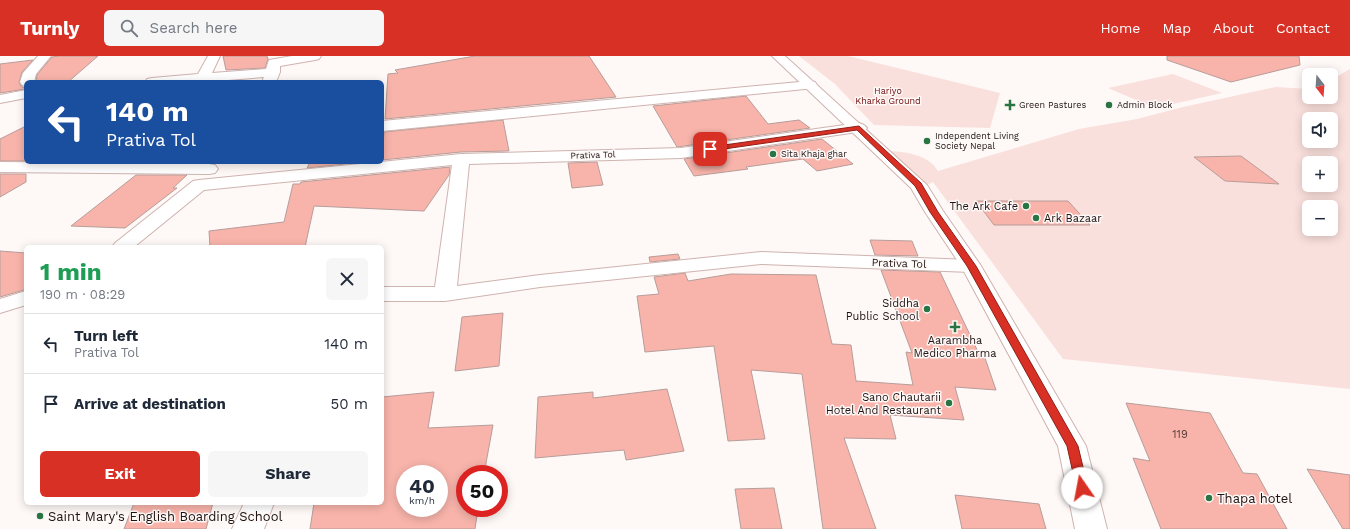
<!DOCTYPE html>
<meta charset="utf-8">
<style>
body{margin:0;font-family:"Work Sans",sans-serif;background:#f6f6f7;color:#1f2937;height:100vh;display:flex;flex-direction:column;font-size:15px;white-space:nowrap}
*{box-sizing:border-box;margin:0}
p{font-size:13px;color:#747a83}
.icon{flex:none;width:22px;height:22px;fill:none;stroke:currentColor;stroke-width:2;stroke-linecap:round;stroke-linejoin:round}
.map{position:relative;flex:1;overflow:hidden}
.details{position:absolute;left:24px;top:189px;width:360px;height:260px;display:flex;flex-direction:column;background:#fff;border-radius:6px;box-shadow:0 2px 10px #0003}
.details>*{flex:none}
.top-card{position:absolute;left:24px;top:24px;width:360px;height:84px;border-radius:6px;box-shadow:0 2px 10px #0003;background:#1a4fa0;color:#fff;overflow:hidden}
.needle{width:26px;rotate:163deg}
.fabs{position:absolute;left:1302px;top:12px;display:grid;gap:8px}
.fabs a{display:grid;place-items:center;width:36px;height:36px;border-radius:6px;background:#fff;box-shadow:0 2px 10px #0003;font-size:20px}
.speed{position:absolute;left:396px;top:409px;display:flex;gap:8px;font-size:20px;font-weight:700;text-align:center}
.speed>*{display:grid;place-content:center;width:52px;height:52px;border-radius:50%;background:#fff;box-shadow:0 2px 10px #0003;line-height:1}
.speed small{font-size:10px;font-weight:400}
.speed .limit{border:6px solid #d22;background:#fff;color:#111}
.pin{position:absolute;display:grid;place-items:center;width:34px;height:34px;color:#fff;margin:-17px;border-radius:8px;box-shadow:0 2px 6px #0006}
.me{position:absolute;width:44px;margin:-22px;rotate:348deg;stroke-linejoin:round;filter:drop-shadow(0 0 3px #0008)}
.turn{display:flex;align-items:center;gap:14px;height:84px;padding:0 16px;font-size:18px}
.turn .icon{width:52px;height:52px;stroke-width:2.5}
.turn b{display:block;font-size:28px;line-height:34px}
.round{display:grid;place-items:center;flex:none;width:42px;height:42px;border-radius:6px;background:#f6f6f7}
.head{display:flex;align-items:center;justify-content:space-between;height:68px;padding:0 16px}
h1{font-size:24px;font-weight:700;line-height:30px;color:#1e9e55}
.cta{display:flex;gap:8px;margin-top:auto;padding:8px 16px}
.cta a{flex:1;height:46px;border-radius:6px;background:#d93025;color:#fff;font-size:16px;font-weight:700;line-height:46px;text-align:center}
.cta a+a{background:#f6f6f7;color:#1f2937}
ul{padding:0;list-style:none}
li{display:flex;align-items:center;gap:12px;height:60px;padding:0 16px;border-top:1px solid #e0e1e3}
li div{flex:1}
li b{display:block;font-size:15px}
li em{font-style:normal}
header{display:flex;align-items:center;gap:24px;box-sizing:border-box;height:56px;padding:0 20px;background:#d93025;color:#fff}
header strong{font-size:19px}
nav{display:flex;gap:22px;margin-inline-start:auto;font-size:14px}
.search{width:280px;height:36px;background:#f6f6f7;display:flex;align-items:center;gap:10px;box-sizing:border-box;padding:0 14px;border-radius:6px;color:#747a83;font-size:15px}
.map>svg:first-child{display:block}
</style>
<header>
<strong>Turnly</strong>
<div class="search"><svg class="icon" aria-label="search" viewBox="0 0 24 24"><circle cx="10" cy="10" r="6"/><path d="M15 15l6 6"/></svg>Search here</div>
<nav><a>Home</a><a>Map</a><a>About</a><a>Contact</a></nav>
</header>
<div class="map">
<svg width="1350" height="473" viewBox="0 0 1350 473">
<rect width="100%" height="100%" fill="#fef8f7"/>
<g fill="#fae0dc" fill-rule="evenodd">
<polygon points="799,0 848,0 1000,37 990,72 874,69 835,28"/>
<path d="M1350,13V333L1063,303L933,126L927,129L890,95C907,96 929,99 938,115L1079,73L1137,63L1183,51L1276,31L1309,33V41H1331V24ZM1309,63H1331V85H1309ZM1309,107H1331V129H1309ZM1309,151H1331V173H1309Z"/>
<polygon points="1173,18 1222,37 1155,52 1108,32"/>
</g>
<g fill="#f8b4ab" stroke="#b79d99" fill-rule="evenodd">
<polygon points="59,0 98,0 68,26 36,26 37,19 52,1"/>
<polygon points="223,0 267,0 268,3 265,12 226,14"/>
<polygon points="475,0 589,0 616,41 385,63 388,18 398,17 395,14"/>
<polygon points="1167,0 1299,0 1300,9 1231,26 1167,4"/>
<polygon points="33,4 22,16 19,26 21,30 26,33 0,37 0,8"/>
<polygon points="746,40 768,68 799,64 810,72 677,91 653,50"/>
<polygon points="503,64 509,95 461,96 382,104 384,76"/>
<polygon points="26,70 26,105 0,105 0,83"/>
<polygon points="822,83 853,108 817,115 803,103 746,111 748,113 694,120 684,103"/>
<polygon points="1241,100 1279,128 1225,125 1194,101"/>
<polygon points="310,106 365,106 307,112"/>
<polygon points="597,106 603,129 572,132 568,107"/>
<polygon points="450,111 449,119 424,155 314,150 305,191 210,191 209,175 284,166 293,128 300,128 301,126"/>
<polygon points="0,118 26,118 26,126 0,141"/>
<polygon points="136,119 187,119 173,132 177,132 125,172 71,170"/>
<polygon points="976,145 1068,145 1090,169 994,169"/>
<polygon points="870,184 912,185 918,200 875,199"/>
<polygon points="0,195 26,197 26,231 24,234 0,241"/>
<polygon points="678,198 680,203 650,206 649,201"/>
<polygon points="881,214 940,216 981,302 985,302 996,334 955,331 964,364 890,359 896,383 844,382 876,473 823,473 802,318 751,314 765,383 728,385 714,290 645,296 637,240 659,238 654,221 685,217 688,225 731,218 816,219 832,288 851,289 856,325 913,329 906,296 912,297"/>
<polygon points="503,257 499,310 455,315 462,261"/>
<polygon points="667,333 684,395 626,404 624,394 535,402 538,341 593,336 593,342"/>
<path d="M434,336L428,372L493,369L484,418H465V452H478L475,473H310L314,447H382V341ZM405,418H439V452H405Z"/>
<polygon points="1126,347 1210,357 1243,417 1257,418 1287,473 1161,473 1133,402 1150,405"/>
<polygon points="1307,413 1350,419 1350,473 1343,473"/>
<polygon points="774,432 782,473 741,473 735,433"/>
<polygon points="955,439 1039,448 1046,473 962,473"/>
<polygon points="134,447 213,447 206,473 124,473"/>
</g>
<g fill="none" stroke-linecap="round" stroke-linejoin="round">
<defs>
<g id="street">
<polygon points="38,0 51,0 36,18 34,26 26,26 26,30 22,29 20,26 23,17"/>
<polygon points="208,0 220,0 212,17 266,13 269,4 292,0 321,0 319,3 315,4 280,10 280,16 276,26 262,26 264,21 203,26 145,26 147,23 152,22 198,18"/>
<polygon points="810,25 815,26 817,29 815,32 382,75 382,65"/>
<polygon points="26,34 26,42 0,47 0,39"/>
<polygon points="859,67 864,69 867,72 864,75 681,102 469,108 457,230 540,219 761,196 971,204 978,206 981,210 978,214 971,216 761,208 540,231 445,245 382,245 382,231 435,231 452,109 204,134 134,191 112,191 115,187 193,125 199,124 461,98 681,92"/>
<polygon points="0,106 209,108 215,109 218,113 215,117 209,118 0,116"/>
<polygon points="26,235 26,249 0,257 0,243"/>
<polygon points="244,447 274,447 264,473 232,473"/>
</g>
<polygon id="secondary" points="772,0 785,0 927,129 943,155 981,210 1086,390 1107,473 1075,473 1058,390 961,210 925,156 911,132"/>
</defs>
<use href="#street" stroke="#cfb3af" stroke-width="2"/>
<use href="#secondary" stroke="#cfb3af" stroke-width="2"/>
<use href="#street" fill="#fff" fill-rule="evenodd"/>
<use href="#secondary" fill="#fff" fill-rule="evenodd"/>
</g>
<polygon fill="#d93025" stroke="#8d1f18" points="859,70 921,127 938,156 976,210 1078,390 1088,432 1086,435 1082,437 1077,435 1067,390 967,210 930,156 915,130 857,74 710,95 707,93 710,91"/>
<g fill="#287443" stroke="#fef8f7" stroke-width="1.5">
<path d="M1008 43h4v4h4v4h-4v4h-4v-4h-4v-4h4z"/>
<circle cx="1109" cy="49" r="4"/>
<circle cx="927" cy="85" r="4"/>
<circle cx="773" cy="98" r="4"/>
<circle cx="1026" cy="150" r="4"/>
<circle cx="1036" cy="162" r="4"/>
<circle cx="927" cy="253" r="4"/>
<path d="M953 265h4v4h4v4h-4v4h-4v-4h-4v-4h4z"/>
<circle cx="949" cy="347" r="4"/>
<circle cx="1209" cy="442" r="4"/>
<circle cx="40" cy="460" r="4"/>
</g>
<g text-anchor="middle" stroke-width="3" stroke-linejoin="round" paint-order="stroke">
<g font-size="9" fill="#6e0c0c" stroke="#fef8f7">
<text x="888" y="38">Hariyo<tspan x="888" dy="10">Kharka Ground</tspan></text>
</g>
<g font-size="9" fill="#1e1413" stroke="#fef8f7" text-anchor="start">
<text x="1019" y="52">Green Pastures</text>
<text x="1117" y="52">Admin Block</text>
<text x="935" y="83">Independent Living<tspan x="935" dy="10">Society Nepal</tspan></text>
<text x="781" y="101">Sita Khaja ghar</text>
</g>
<g font-size="9" fill="#1e1413" stroke="#fef8f7">
<text transform="translate(593 99) rotate(-2)" y="3">Prativa Tol</text>
</g>
<g font-size="11" fill="#1e1413" stroke="#fef8f7" text-anchor="end">
<text x="1018" y="154">The Ark Cafe</text>
<text x="1044" y="166" text-anchor="start">Ark Bazaar</text>
<text x="919" y="251">Siddha<tspan x="919" dy="13">Public School</tspan></text>
<text x="955" y="288" text-anchor="middle">Aarambha<tspan x="955" dy="13">Medico Pharma</tspan></text>
<text x="941" y="345">Sano Chautarii<tspan x="941" dy="13">Hotel And Restaurant</tspan></text>
</g>
<g font-size="11" fill="#1e1413" stroke="#fef8f7">
<text transform="translate(899 207) rotate(2)" y="4">Prativa Tol</text>
</g>
<g font-size="11" fill="#543c39">
<text x="1180" y="382">119</text>
</g>
<g font-size="13" fill="#1e1413" stroke="#fef8f7" text-anchor="start">
<text x="1217" y="447">Thapa hotel</text>
<text x="48" y="465">Saint Mary's English Boarding School</text>
</g>
</g>
</svg>
<div class="fabs">
<a><svg class="needle" viewBox="-14 -14 28 28"><path d="M0-13l5 13h-10z" fill="#e53935"/><path d="M0 13l5-13h-10z" fill="#747a83"/></svg></a>
<a><svg class="icon" aria-label="sound" viewBox="0 0 24 24"><path d="M4 9h4l5-4v14l-5-4H4zM17 9q2 3 0 6"/></svg></a>
<a>+</a>
<a>−</a>
</div>
<div class="speed"><div>40<small>km/h</small></div><div class="limit">50</div></div>
<div class="pin" style="left:710px;top:93px;background:#d93025"><svg class="icon" aria-label="arrive" viewBox="0 0 24 24"><path d="M6 21V4h12l-3 4 3 4H6"/></svg></div>
<svg class="me" style="left:1082px;top:432px" viewBox="-20 -20 40 40"><circle r="19" fill="#fff"/><path d="M0-13L10 11 0 6-10 11z" fill="#d93025"/></svg>
<div class="top-card">
<div class="turn"><svg class="icon" aria-label="left" viewBox="0 0 24 24"><path d="M17 20v-9H6M10 6l-5 5 5 5"/></svg><div><b>140 m</b>Prativa Tol</div></div>
</div>
<section class="details">
<div class="head"><div><h1>1 min</h1><p>190 m · 08:29</p></div><a class="round"><svg class="icon" aria-label="close" viewBox="0 0 24 24"><path d="M6 6l12 12M18 6L6 18"/></svg></a></div>
<ul>
<li><svg class="icon" aria-label="left" viewBox="0 0 24 24"><path d="M17 20v-9H6M10 6l-5 5 5 5"/></svg><div><b>Turn left</b><p>Prativa Tol</p></div><em>140 m</em></li>
<li><svg class="icon" aria-label="arrive" viewBox="0 0 24 24"><path d="M6 21V4h12l-3 4 3 4H6"/></svg><div><b>Arrive at destination</b></div><em>50 m</em></li>
</ul>
<div class="cta"><a>Exit</a><a>Share</a></div>
</section>
</div>
